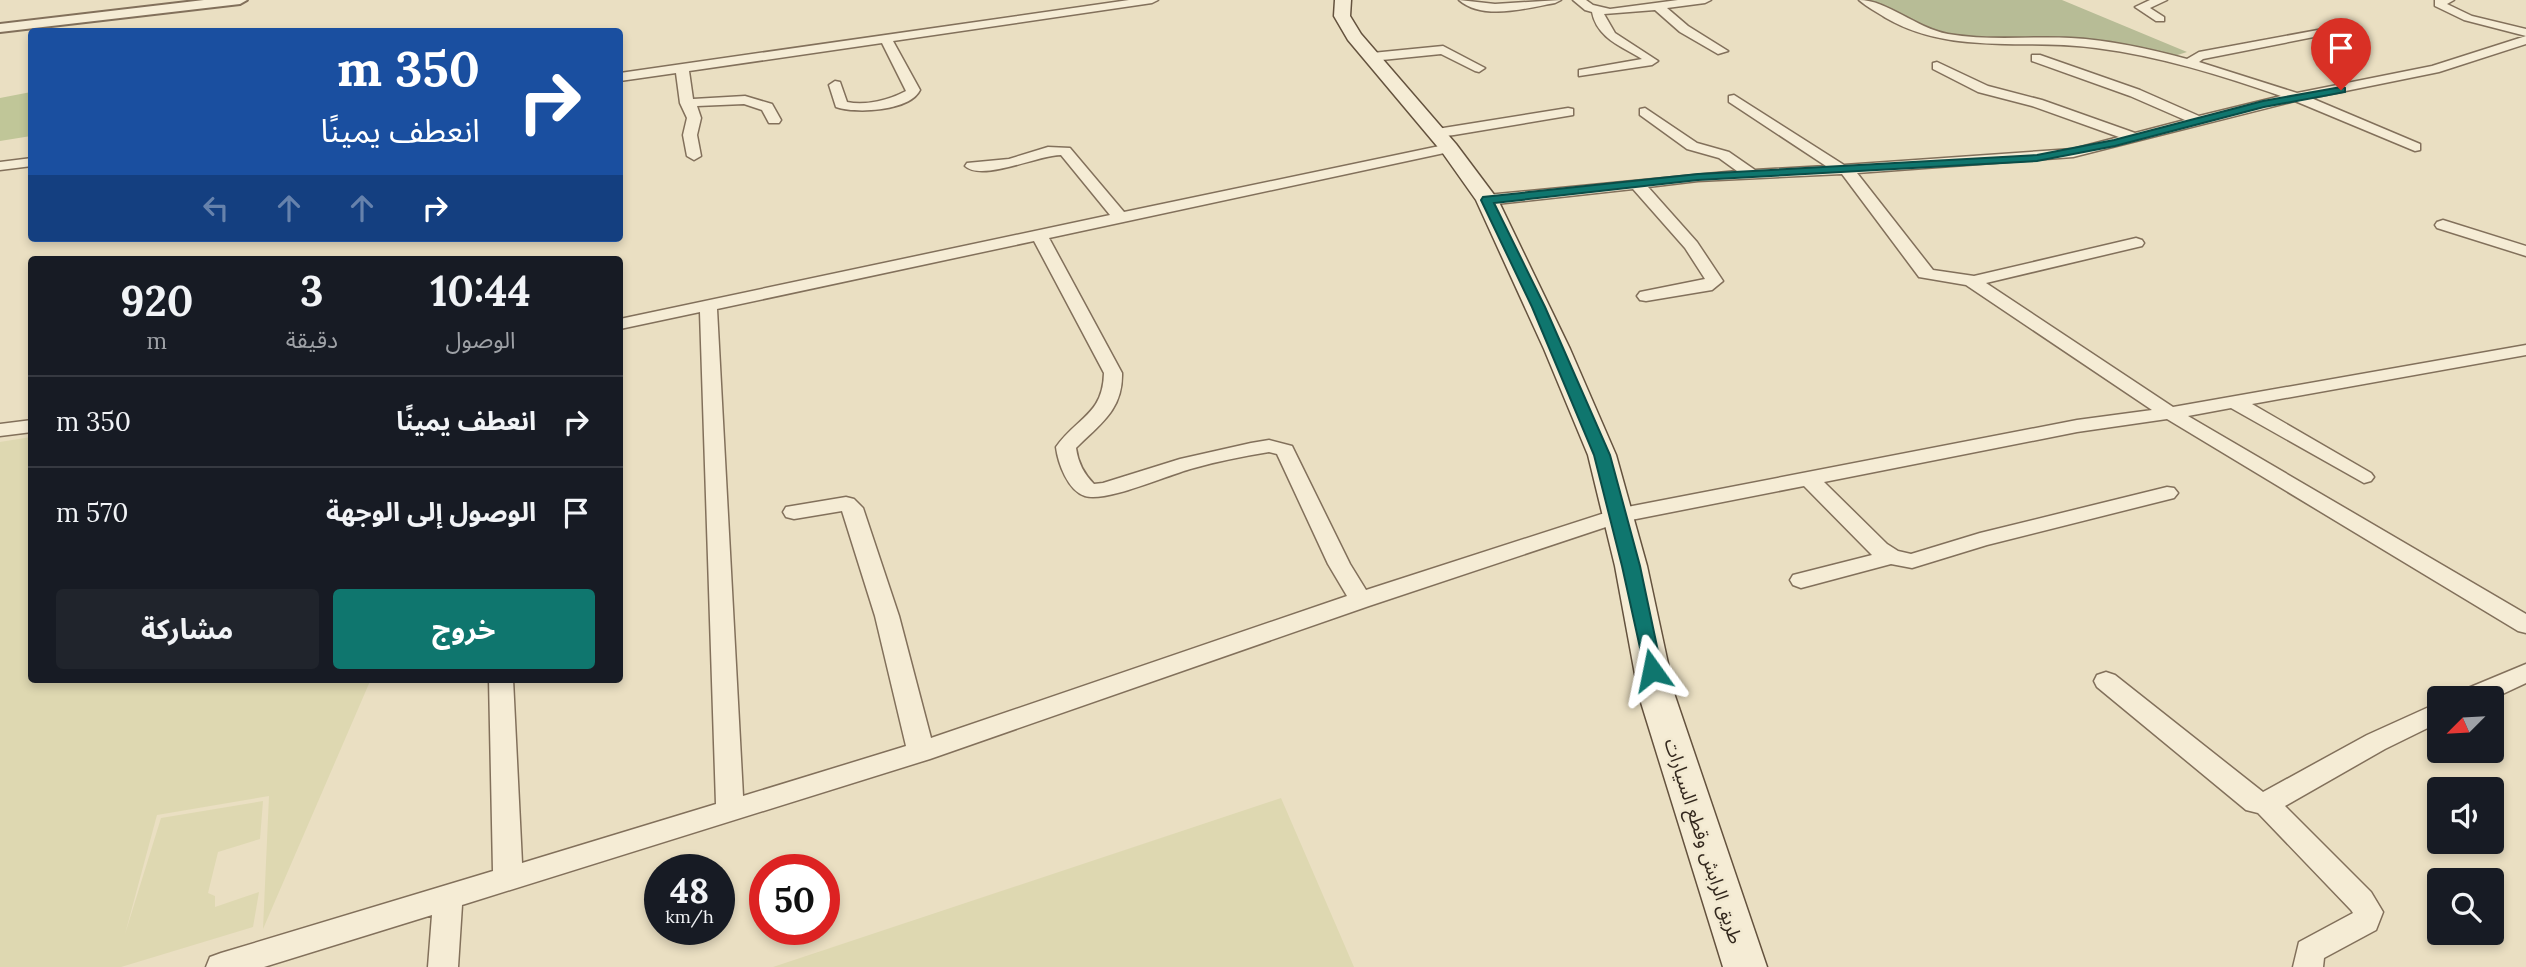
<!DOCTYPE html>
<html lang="ar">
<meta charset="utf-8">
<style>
body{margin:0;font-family:Lora,"Noto Sans Arabic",serif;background:#20242c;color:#f1f3f6;direction:rtl;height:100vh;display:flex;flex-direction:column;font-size:26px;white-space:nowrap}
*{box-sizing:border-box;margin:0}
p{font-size:23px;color:#9ea1a6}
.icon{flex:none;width:38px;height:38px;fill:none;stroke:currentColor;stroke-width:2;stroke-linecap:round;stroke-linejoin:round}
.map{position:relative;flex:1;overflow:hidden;direction:ltr}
.drawer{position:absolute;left:28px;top:256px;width:595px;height:427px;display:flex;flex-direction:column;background:#171b24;border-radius:7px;box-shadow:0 4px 10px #0003;direction:rtl}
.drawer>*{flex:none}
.guide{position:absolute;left:28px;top:28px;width:595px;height:214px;border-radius:7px;box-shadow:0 4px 10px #0003;direction:rtl;background:#1a4fa0;color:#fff;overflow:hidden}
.needle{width:46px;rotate:246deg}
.controls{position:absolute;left:2427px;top:686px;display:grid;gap:14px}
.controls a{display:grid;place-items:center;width:77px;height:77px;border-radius:7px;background:#171b24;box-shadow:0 4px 10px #0003;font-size:35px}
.speed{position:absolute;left:644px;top:854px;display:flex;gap:14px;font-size:35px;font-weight:700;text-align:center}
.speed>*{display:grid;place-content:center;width:91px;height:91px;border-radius:50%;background:#171b24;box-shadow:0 4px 10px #0003;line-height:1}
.speed small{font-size:18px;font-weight:400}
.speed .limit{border:10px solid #d22;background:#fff;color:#111}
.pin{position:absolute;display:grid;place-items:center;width:60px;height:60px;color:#fff;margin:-72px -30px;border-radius:50% 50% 50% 0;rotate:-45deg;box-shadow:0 0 7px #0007}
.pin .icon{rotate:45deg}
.me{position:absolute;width:77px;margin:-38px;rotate:348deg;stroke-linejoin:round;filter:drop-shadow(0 0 5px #0008)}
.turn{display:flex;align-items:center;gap:24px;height:147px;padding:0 28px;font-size:32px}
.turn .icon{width:91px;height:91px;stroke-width:2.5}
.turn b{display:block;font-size:49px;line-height:60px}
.lanes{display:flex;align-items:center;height:66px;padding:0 28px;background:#0003;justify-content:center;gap:35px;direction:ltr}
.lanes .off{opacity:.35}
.eta{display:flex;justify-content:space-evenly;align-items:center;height:119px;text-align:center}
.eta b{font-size:42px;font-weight:700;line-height:49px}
.button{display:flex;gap:14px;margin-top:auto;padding:14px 28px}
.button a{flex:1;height:80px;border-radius:7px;background:#0f766e;color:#fff;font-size:28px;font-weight:700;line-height:80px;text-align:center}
.button a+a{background:#20242c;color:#f1f3f6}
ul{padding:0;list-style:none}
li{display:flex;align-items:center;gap:21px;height:91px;padding:0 28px;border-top:2px solid #363941}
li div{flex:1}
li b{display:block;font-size:26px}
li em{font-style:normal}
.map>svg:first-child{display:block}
</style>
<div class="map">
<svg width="2526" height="967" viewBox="0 0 2526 967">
<rect width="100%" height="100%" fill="#eadfc2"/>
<g fill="#ded8b1">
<polygon points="31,437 32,679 371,679 263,929 269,796 157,815 125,934 161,818 263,801 260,839 218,852 208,893 215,896 215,907 259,892 253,927 121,967 0,967 0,442"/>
<polygon points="1281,798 1354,967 773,967"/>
</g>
<polygon fill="#c0c698" points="31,92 31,136 0,141 0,98"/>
<polygon fill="#b7bc96" points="1870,0 2062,0 2187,52 2168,58 2089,41 1949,35 1932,32"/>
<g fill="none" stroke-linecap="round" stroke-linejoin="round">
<defs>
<g id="minor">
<path d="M1129,0H1158L1152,3L893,41L920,90C910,111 856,114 836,107L829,85L835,81L840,82L847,102C866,106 889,100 906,91L882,43L689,71L693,99L745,96L772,104L781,120L779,123H769L762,110L744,104L697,106L701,118L697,135L701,156L694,160L687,156L683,135L687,118L680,103L676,73L620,81V73Z"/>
<path d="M1459,0L1495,4L1561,0L1555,3C1527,8 1483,21 1459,0Z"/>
<path d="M1573,0H1586L1593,5L1610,9L1678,0H1711L1705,3L1667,8L1688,26L1728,51L1718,54L1680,32L1655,10L1604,14L1615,33L1658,61L1652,65L1579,76V70L1642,59C1621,46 1597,38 1592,12L1585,10Z"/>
<path d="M1859,0C1887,0 1916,28 1948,34C1989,41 2030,36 2071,38C2110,40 2150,49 2187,59L2199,52L2334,27V33L2203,59L2199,62L2297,93L2432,66L2526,36L2464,20L2435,6V0H2454L2447,4L2472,16L2526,29V44L2439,72L2311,98L2420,144V150L2415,151L2295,101L2073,157L1857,173L1933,270L1974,276L2136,238L2142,240L2144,243L2142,246L1986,283L2173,407L2526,345V355L2252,404L2371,473L2374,477L2371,481L2364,483L2231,408L2188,416L2526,614V633L2518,631L2167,419L2077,432L1824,482L1887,544L1898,551L1911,554L1980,533L2167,487L2174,488L2178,493L2174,498L1987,545L1912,568L1891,564L1801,588L1793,585L1790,580L1793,575L1872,555L1804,486L1621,522L1369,606L930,759L462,905L458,967H428L432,915L264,967H206L210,957L221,953L493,871L489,679H513L522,863L716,804L700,312L620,329V319L1110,215L1061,155C1038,155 982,182 965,166L967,163L1009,159L1048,147L1070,148L1124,212L1449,144L1454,145L1456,148L1449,152L1049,238L1122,373C1123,410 1100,424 1076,448C1078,463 1084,474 1094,484L1103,483L1180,459L1251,443L1269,440L1292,446L1350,564L1366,590L1617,509L2077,420L2152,410L1966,285L1919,277L1842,174L1698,181L1648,187L1697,242L1723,281L1712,290L1646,301L1640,300L1637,296L1640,292L1705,279L1685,248L1633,189L1487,205L1479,200L1487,195L1737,171L1719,158L1687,149L1640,115V109L1645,108L1697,143L1729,152L1755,170L1826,166L1729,102V96L1734,95L1844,165L2073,149L2119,137L2032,106L1978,92L1933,69V63L1937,62L1988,86L2042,100L2135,133L2185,120L2130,96L2032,61V55H2040L2140,90L2199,116L2281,96C2220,75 2160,56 2096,48C2024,38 1952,56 1886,18C1877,12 1867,7 1859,0ZM1034,241L1104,373C1103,415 1077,417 1056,447C1058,463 1068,491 1085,496C1106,503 1170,474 1194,468C1219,461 1244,456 1269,452L1277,454L1328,564L1347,596L931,738L899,616L863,508L854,499L846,497L786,507L783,512L786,517L794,519L842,511L875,616L906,746L743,796L717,309Z"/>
<polygon points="2150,0 2167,0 2150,8 2164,17 2164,21 2156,21 2135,7"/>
<polygon points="1443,46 1485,68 1479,72 1475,71 1441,54 1372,61 1366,57 1372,53"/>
<polygon points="1568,108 1573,109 1573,115 1454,135 1437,137 1430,133 1437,129"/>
<polygon points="32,158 32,166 0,170 0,162"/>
<polygon points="2443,220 2526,246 2526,256 2437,228 2435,225 2437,222"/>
<polygon points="32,420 32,432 0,436 0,424"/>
<polygon points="2526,664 2526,683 2492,699 2457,698 2461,691"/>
<polygon points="2106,672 2115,675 2263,792 2367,735 2440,702 2440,722 2385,749 2285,806 2371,892 2383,912 2376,930 2324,958 2323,967 2293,967 2299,942 2353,913 2351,910 2258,813 2246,810 2097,687 2094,681 2097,675"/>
</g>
<polygon id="tertiary" points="204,0 247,0 240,4 0,32 0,24"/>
<polygon id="secondary" points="1335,0 1351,0 1350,16 1361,34 1456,144 1498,200 1570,349 1616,455 1647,566 1675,696 1767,967 1723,967 1639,696 1615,566 1588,455 1544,349 1476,200 1442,152 1348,40 1334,16"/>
</defs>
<use href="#minor" stroke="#82705b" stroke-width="3"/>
<use href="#tertiary" stroke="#82705b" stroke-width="4"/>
<use href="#secondary" stroke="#64523e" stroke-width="3"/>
<use href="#minor" fill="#f5ecd5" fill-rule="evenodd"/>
<use href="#tertiary" fill="#f5ecd5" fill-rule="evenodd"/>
<use href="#secondary" fill="#f5ecd5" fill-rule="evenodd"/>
</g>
<polygon fill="#0f766e" stroke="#0a4d48" stroke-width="2" points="2341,87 2345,88 2345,92 2264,107 2115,146 2037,161 1698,180 1494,203 1545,307 1610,455 1640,566 1662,670 1659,675 1646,675 1622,566 1594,455 1532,307 1481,200 1483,197 1698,174 2037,155 2114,140 2263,101"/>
<g text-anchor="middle" stroke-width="5" stroke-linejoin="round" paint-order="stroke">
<g font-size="19" fill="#33281e" stroke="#f2e9d1">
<text transform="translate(1704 841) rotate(72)" y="7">طريق الرابش وقطع السيارات</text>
</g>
</g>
</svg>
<div class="controls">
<a><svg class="needle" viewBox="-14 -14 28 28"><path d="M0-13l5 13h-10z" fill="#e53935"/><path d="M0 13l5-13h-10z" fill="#9ea1a6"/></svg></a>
<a><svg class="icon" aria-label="sound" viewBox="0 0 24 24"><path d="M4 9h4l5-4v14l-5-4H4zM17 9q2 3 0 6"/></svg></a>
<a><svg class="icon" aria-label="search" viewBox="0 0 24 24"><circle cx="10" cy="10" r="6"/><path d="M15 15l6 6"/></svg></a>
</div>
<div class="speed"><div>48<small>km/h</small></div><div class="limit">50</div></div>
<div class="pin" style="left:2341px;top:90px;background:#d93025"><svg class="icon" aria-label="arrive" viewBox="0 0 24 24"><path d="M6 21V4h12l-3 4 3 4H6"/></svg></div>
<svg class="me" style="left:1652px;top:670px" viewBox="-20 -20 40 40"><path d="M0-17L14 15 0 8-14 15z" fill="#0f766e" stroke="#fff" stroke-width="4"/></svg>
<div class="guide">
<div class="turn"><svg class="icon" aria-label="right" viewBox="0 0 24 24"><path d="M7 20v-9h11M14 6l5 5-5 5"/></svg><div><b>350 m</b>انعطف يمينًا</div></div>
<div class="lanes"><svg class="icon off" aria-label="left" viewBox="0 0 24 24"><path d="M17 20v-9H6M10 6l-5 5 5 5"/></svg><svg class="icon off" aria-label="ahead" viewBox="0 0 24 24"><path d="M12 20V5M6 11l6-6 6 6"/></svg><svg class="icon off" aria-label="ahead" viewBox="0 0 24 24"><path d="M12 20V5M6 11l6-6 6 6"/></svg><svg class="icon" aria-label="right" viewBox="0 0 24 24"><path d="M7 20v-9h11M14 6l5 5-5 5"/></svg></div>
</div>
<section class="drawer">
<div class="eta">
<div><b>10:44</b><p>الوصول</p></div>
<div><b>3</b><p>دقيقة</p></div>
<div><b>920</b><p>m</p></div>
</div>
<ul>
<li><svg class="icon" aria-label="right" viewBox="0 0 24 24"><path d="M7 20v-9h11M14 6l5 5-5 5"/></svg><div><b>انعطف يمينًا</b></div><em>350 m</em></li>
<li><svg class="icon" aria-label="arrive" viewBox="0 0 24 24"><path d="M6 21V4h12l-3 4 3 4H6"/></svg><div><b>الوصول إلى الوجهة</b></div><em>570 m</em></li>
</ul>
<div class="button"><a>خروج</a><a>مشاركة</a></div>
</section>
</div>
